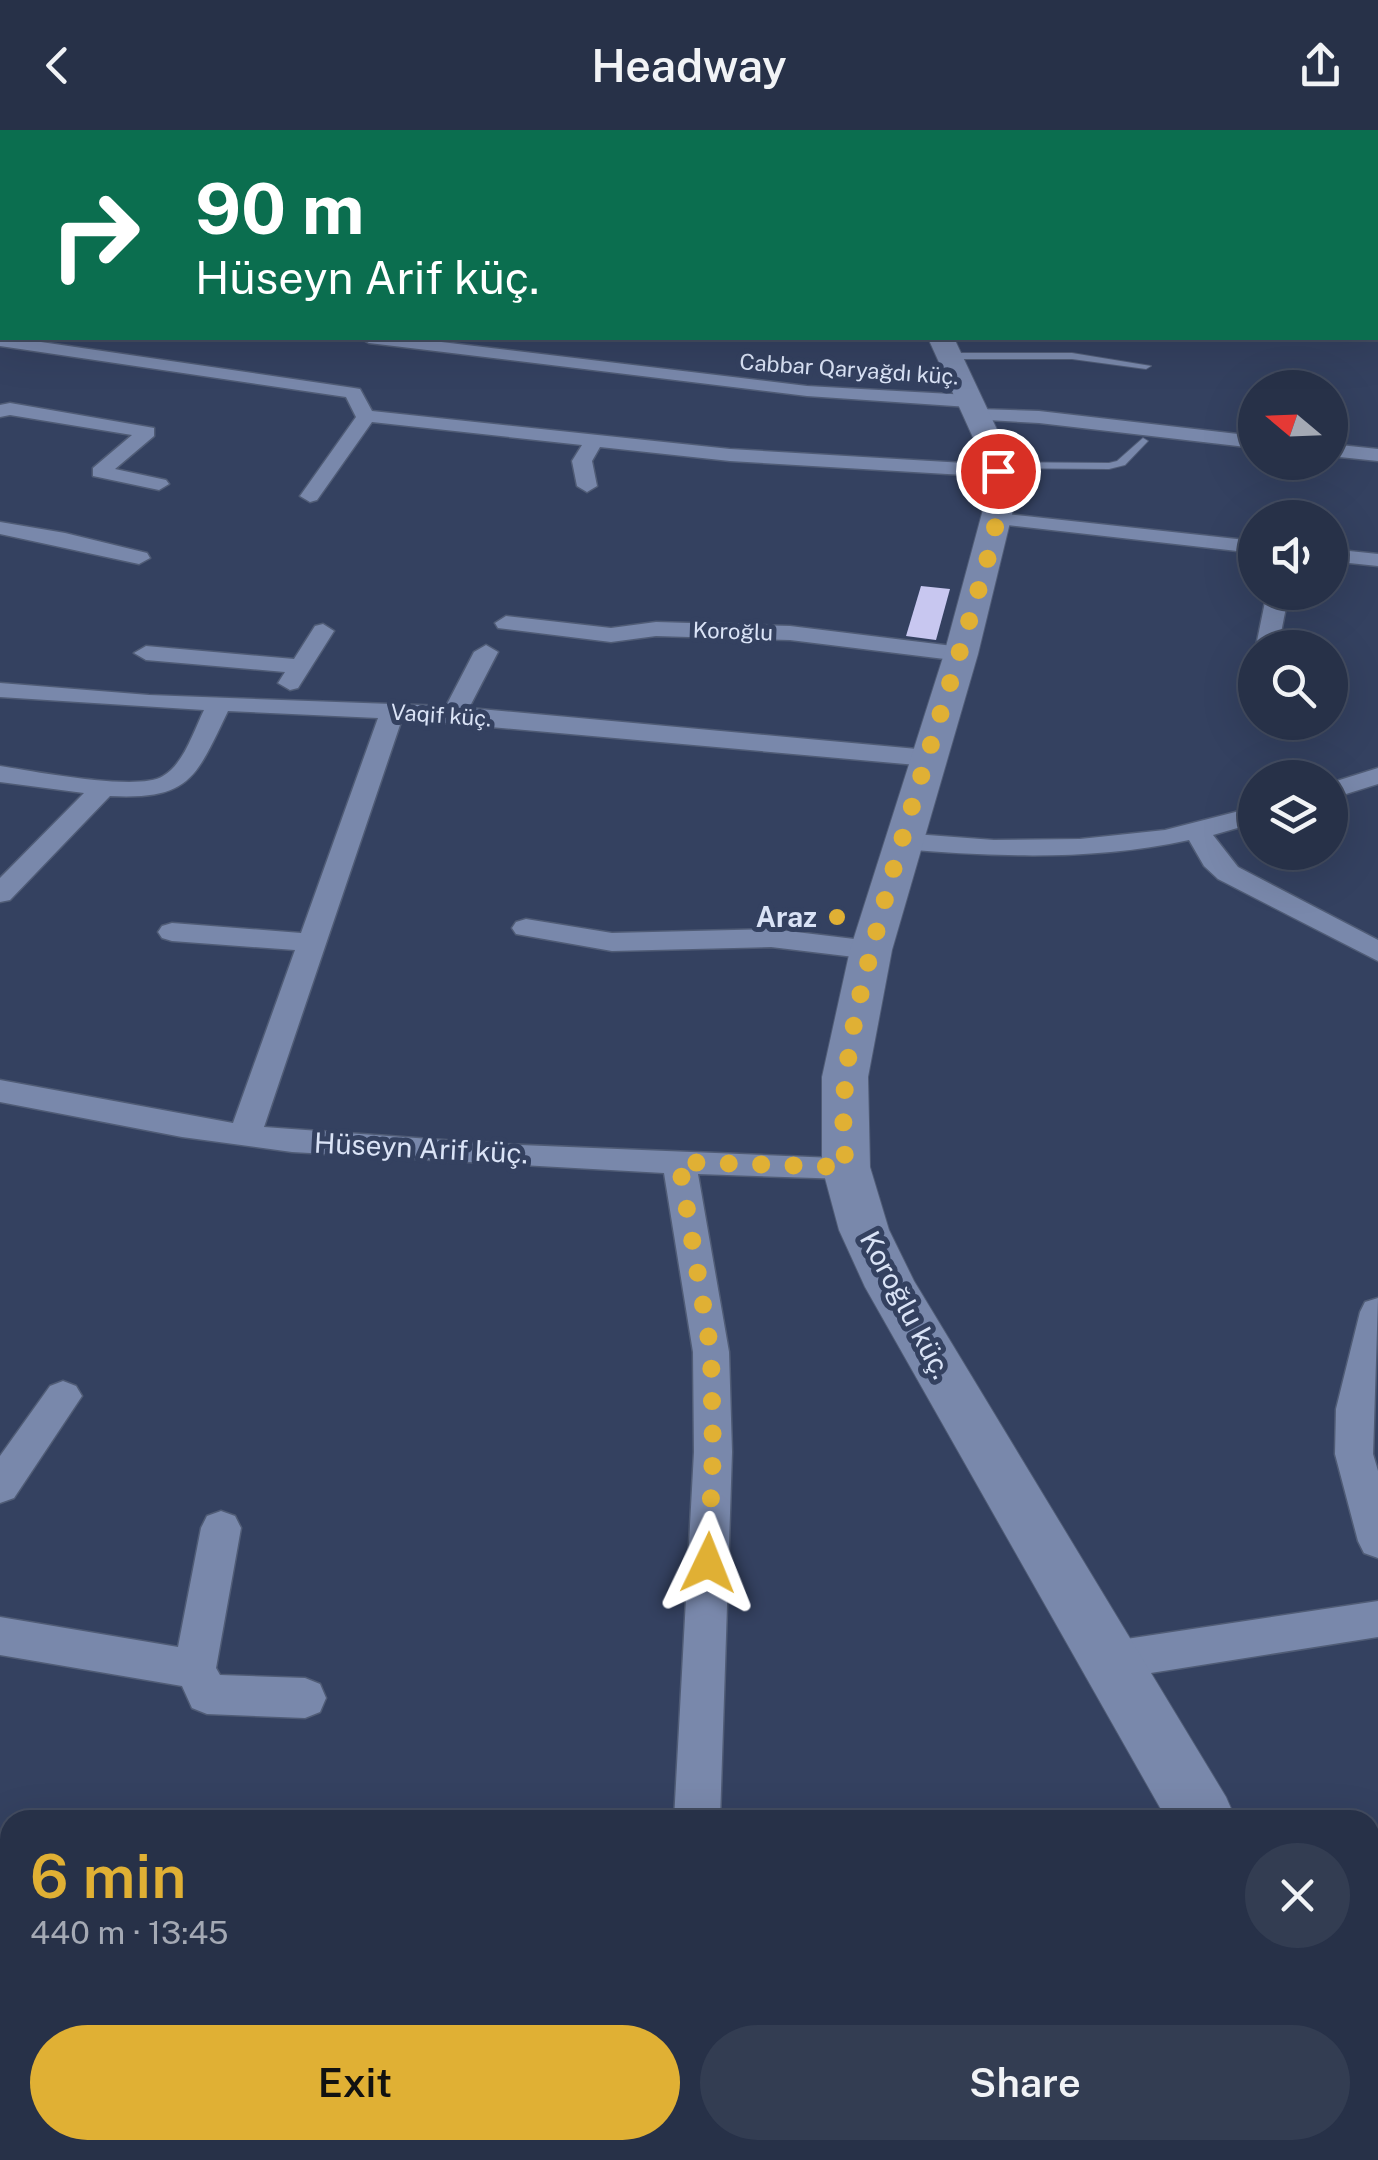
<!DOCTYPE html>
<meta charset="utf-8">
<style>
body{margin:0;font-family:"Public Sans",sans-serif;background:#333d52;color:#f1f3f6;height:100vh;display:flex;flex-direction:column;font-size:38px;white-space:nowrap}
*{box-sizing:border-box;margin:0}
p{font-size:32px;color:#a4a9b4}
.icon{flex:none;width:55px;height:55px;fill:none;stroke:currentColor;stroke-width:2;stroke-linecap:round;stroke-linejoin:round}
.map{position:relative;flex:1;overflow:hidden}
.details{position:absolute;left:0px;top:1680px;width:1380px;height:350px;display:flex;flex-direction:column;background:#273148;border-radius:30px 30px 0 0;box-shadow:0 10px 40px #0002,0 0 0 2px #434c60}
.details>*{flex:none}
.guide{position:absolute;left:0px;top:0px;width:1380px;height:210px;box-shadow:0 10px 40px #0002,0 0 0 2px #434c60;background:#0b6e4f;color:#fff;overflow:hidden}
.needle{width:65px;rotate:289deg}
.tools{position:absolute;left:1238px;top:240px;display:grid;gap:20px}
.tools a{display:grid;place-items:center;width:110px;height:110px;border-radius:50%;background:#273148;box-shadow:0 10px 40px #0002,0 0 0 2px #434c60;font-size:50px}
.pin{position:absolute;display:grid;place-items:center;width:85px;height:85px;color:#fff;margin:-42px;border:5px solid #fff;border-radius:50%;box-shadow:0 2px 10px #0007}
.me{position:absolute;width:110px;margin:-55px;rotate:2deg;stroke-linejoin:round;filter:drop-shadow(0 0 8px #0008)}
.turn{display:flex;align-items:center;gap:35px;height:210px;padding:0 30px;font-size:45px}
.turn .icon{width:130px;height:130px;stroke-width:2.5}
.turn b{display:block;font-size:70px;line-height:85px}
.round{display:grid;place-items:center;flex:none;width:105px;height:105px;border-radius:52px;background:#333d52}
.overview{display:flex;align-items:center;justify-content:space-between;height:170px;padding:0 30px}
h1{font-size:60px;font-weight:600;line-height:75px;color:#e0b034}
.button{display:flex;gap:20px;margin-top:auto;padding:20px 30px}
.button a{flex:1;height:115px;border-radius:60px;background:#e0b034;color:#111;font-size:40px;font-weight:600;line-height:115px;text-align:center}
.button a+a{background:#333d52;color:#f1f3f6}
header{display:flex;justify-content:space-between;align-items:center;height:130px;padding:0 30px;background:#273148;font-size:45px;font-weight:600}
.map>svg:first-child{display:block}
</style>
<header><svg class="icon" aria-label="back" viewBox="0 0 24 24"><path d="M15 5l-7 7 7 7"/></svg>Headway<svg class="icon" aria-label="share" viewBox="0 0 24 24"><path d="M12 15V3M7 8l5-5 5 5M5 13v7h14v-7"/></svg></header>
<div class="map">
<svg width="1378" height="2030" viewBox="0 0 1378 2030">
<rect width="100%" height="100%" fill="#344160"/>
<polygon fill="#c8c7f0" points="921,456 950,459 936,510 906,506"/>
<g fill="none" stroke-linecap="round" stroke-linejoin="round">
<defs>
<g id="lane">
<polygon points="0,118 2,119 2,123 0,124"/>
<polygon points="1072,223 1151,236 1146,239 1072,229 949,229 944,226 949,223"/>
<polygon points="1143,308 1148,311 1125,335 1109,339 996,338 991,335 996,332 1109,333 1117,331"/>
</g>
<g id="street">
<polygon points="171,0 207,0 209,2 173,2"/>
<polygon points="776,0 791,0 793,2 778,2"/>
<polygon points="1318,0 1348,0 1350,2 1320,2"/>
<rect x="0" y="143" width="2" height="10"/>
<polygon points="0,206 354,258 360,259 372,281 730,319 998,335 1008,341 998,347 730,331 600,317 592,331 597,356 587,362 577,356 572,331 582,315 372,292 317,370 310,372 300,366 356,287 346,267 0,216"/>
<polygon points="360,208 408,208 807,256 969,265 978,271 969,277 807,266 369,213"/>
<polygon points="10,273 154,298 154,306 115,339 166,350 169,354 159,360 93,346 93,338 132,305 10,285 0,287 0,275"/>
<polygon points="977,279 1039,281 1255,306 1255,318 1039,293 970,289 968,285"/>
<polygon points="1330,314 1378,319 1378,331 1330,326"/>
<polygon points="997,383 1255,411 1255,423 990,393 987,389"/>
<polygon points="0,392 65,403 147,423 150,428 139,434 0,404"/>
<polygon points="1330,419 1378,424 1378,436 1330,431"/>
<polygon points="1267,462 1289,462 1278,518 1256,516"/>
<polygon points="506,486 611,498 656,492 790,496 961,517 973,524 961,531 790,510 656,506 611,512 498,498 495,493"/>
<polygon points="323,494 334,501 298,558 290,560 278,553 285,542 146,530 134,523 146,516 294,529 315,496"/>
<path d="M486,515L498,522L469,578L928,620L941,628L928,636L402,589L264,997L499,1014L858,1029L862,1037L858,1045L846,1049L698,1044L729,1222L732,1322L720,1690H674L694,1322L693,1222L664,1043L292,1022L182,1007L0,972V950L233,993L295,820L172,811L162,808L158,802L162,796L172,793L301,803L378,588L228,581C196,647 191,670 110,666L10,770L0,772V748L84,663L0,652V636C32,641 139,662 163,646C184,634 194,600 204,580L0,567V553L149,565L446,576L474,522Z"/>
<polygon points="1378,638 1378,654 1330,669 1330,653"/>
<path d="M1255,677V693L1213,705L1238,737L1378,810V831L1218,749L1204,736L1189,710C1093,731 998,727 901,719L888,711L901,703L994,710L1080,709L1165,700Z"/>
<polygon points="526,789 612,803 771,799 871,811 881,814 885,820 881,826 871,829 771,817 612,821 516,804 512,798 516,792"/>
<polygon points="1378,1168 1373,1324 1378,1341 1378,1428 1364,1423 1358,1411 1335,1324 1336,1279 1360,1182 1365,1172"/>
<polygon points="63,1251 76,1256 82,1266 14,1368 0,1373 0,1326 50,1256"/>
<polygon points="221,1381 235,1386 241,1398 216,1538 220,1545 305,1548 320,1554 326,1568 320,1582 305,1588 207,1584 192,1578 182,1556 0,1525 0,1487 178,1517 201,1398 207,1386"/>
<polygon points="1378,1471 1378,1507 1113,1549 1098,1543 1092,1530 1098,1517 1113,1511"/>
<polygon points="1378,1903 1378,1953 1370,1955 1370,1905"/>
<polygon points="66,2020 118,2020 114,2030 62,2030"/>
<rect x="657" y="2020" width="52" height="10"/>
</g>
<g id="secondary">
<polygon points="661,0 681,0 683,2 663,2"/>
<polygon points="928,208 954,208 1008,323 1015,372 978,524 892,820 868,947 870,1037 889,1100 914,1151 1226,1667 1236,1690 1167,1690 865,1157 839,1100 822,1037 822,947 850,820 944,524 985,372 980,323"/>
<polygon points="1370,1951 1378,1954 1378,2030 1353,2030 1347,2020 1370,2020"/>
</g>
</defs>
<use href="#lane" stroke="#505c76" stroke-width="2"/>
<use href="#street" stroke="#505c76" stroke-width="3"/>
<use href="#secondary" stroke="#505c76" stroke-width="2"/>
<use href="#lane" fill="#7988ab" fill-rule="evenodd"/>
<use href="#street" fill="#7988ab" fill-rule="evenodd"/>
<use href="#secondary" fill="#7988ab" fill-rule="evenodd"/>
</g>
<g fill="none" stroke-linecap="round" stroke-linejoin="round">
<path stroke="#e0b034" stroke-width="18" stroke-dasharray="0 32.4" d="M708,1433L713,1322L711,1222L679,1032L846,1037C835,946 861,860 884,773C917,652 958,534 992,413L1000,372L998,341"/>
</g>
<circle fill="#e0b034" stroke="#344160" stroke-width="4" cx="837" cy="787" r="10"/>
<g text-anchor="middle" stroke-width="10" stroke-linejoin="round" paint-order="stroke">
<g font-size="22" fill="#dae3f6" stroke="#344160">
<text transform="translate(849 239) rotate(4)" y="8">Cabbar Qaryağdı küç.</text>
<text transform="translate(733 501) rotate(2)" y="8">Koroğlu</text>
<text transform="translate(441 585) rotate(4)" y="8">Vaqif küç.</text>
</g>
<g font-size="28" font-weight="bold" fill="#dae3f6" stroke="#344160" text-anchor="end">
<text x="817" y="797">Araz</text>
</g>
<g font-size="28" fill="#dae3f6" stroke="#344160">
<text transform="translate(421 1018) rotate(3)" y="10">Hüseyn Arif küç.</text>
<text transform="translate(906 1175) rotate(62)" y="10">Koroğlu küç.</text>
</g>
</g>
</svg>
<div class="tools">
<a><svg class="needle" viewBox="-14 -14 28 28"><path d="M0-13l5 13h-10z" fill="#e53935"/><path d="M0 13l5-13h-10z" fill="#a4a9b4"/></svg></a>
<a><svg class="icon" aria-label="sound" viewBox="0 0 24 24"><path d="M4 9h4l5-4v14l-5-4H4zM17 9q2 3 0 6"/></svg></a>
<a><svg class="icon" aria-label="search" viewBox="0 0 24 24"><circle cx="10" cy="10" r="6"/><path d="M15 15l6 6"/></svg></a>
<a><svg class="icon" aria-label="layers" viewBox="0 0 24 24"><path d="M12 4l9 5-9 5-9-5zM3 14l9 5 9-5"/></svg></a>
</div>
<div class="pin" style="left:998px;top:341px;background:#d93025"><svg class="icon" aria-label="arrive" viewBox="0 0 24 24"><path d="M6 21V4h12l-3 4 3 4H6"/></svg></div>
<svg class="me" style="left:708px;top:1433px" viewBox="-20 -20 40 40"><path d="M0-17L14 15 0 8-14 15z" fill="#e0b034" stroke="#fff" stroke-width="4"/></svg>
<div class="guide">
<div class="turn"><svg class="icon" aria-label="right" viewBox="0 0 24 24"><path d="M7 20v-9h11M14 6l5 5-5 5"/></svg><div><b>90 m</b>Hüseyn Arif küç.</div></div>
</div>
<section class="details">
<div class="overview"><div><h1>6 min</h1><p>440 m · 13:45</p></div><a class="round"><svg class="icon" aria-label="close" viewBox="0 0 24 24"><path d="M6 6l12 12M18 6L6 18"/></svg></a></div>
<div class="button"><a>Exit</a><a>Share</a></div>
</section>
</div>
